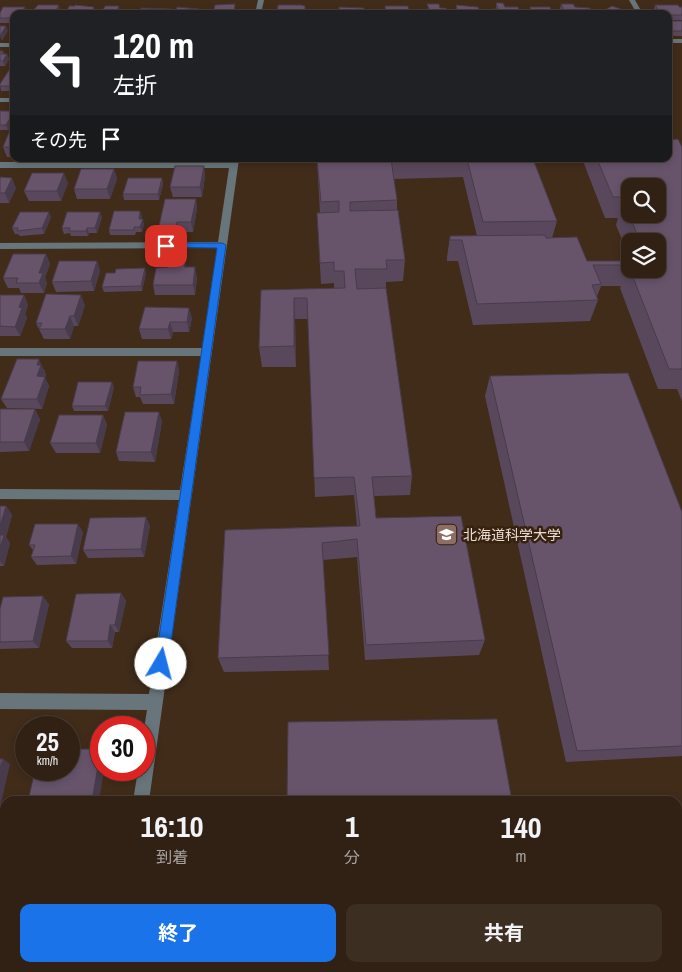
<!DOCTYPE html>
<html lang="ja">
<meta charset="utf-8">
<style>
body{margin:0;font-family:"Archivo Narrow","Noto Sans JP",sans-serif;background:#3d2e22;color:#f1f3f6;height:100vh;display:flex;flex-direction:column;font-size:19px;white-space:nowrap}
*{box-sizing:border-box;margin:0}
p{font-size:16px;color:#a8a3a0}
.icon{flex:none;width:28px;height:28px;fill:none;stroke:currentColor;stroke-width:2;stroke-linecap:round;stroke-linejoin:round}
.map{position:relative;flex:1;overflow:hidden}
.side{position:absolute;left:0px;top:796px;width:682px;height:176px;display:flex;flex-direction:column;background:#312114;border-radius:15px 15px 0 0;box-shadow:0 2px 8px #0003,0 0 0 1px #4c3e34}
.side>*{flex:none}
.banner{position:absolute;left:10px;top:10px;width:662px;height:152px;border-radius:10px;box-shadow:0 2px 8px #0003,0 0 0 1px #4c3e34;background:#202124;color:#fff;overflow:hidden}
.buttons{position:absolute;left:621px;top:178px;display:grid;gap:10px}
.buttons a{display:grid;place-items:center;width:45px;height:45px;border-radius:10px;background:#312114;box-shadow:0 2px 8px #0003,0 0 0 1px #4c3e34;font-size:25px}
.speed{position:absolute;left:15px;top:716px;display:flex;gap:10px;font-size:25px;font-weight:700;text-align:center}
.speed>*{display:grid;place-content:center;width:65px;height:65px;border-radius:50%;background:#312114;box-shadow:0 2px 8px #0003,0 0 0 1px #4c3e34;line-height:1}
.speed small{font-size:12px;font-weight:400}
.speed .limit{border:8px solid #d22;background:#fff;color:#111}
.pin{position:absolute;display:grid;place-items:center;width:42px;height:42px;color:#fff;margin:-21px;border-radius:10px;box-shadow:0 2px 8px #0006}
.me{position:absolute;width:55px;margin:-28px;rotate:8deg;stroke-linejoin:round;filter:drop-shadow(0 0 4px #0008)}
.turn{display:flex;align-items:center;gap:18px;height:105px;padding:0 20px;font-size:22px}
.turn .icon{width:65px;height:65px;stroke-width:2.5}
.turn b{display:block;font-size:35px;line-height:42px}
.then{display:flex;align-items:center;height:48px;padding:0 20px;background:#0003;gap:10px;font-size:19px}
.eta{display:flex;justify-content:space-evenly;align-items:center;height:85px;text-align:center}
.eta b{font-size:30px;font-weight:700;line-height:35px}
.action{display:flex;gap:10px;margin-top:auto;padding:10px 20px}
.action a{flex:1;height:58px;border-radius:10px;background:#1a73e8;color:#fff;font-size:20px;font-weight:700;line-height:58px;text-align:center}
.action a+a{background:#3d2e22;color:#f1f3f6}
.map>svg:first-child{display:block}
</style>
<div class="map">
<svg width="682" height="972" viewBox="0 0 682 972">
<rect width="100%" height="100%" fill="#412c1a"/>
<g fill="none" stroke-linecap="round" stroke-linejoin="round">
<g fill="#68767c" fill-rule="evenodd">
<polygon points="258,0 264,0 261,14 255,14"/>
<polygon points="629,0 635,0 643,14 637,14"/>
<rect x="669" y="39" width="13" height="4"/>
<rect x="0" y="43" width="14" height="4"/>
<rect x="0" y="98" width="14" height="4"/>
<polygon points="231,159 239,159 149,801 133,801 138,770 144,770 144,729 147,710 0,709 0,693 149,694 179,500 0,499 0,489 180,490 201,356 0,356 0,348 202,348 217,248 0,249 0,243 218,242 229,168 0,168 0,162 230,162"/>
<polygon points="108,968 126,968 125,972 107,972"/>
</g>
</g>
<g fill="#59485c">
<polygon points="496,3 505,7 521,14 492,14 492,9 496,9"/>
<polygon points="561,4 575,7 592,14 562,14 560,9"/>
<polygon points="456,5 480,11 485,14 457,14 456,10"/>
<polygon points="655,5 682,7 682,20 669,20 669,14 655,14 656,13 654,10"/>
<polygon points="530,7 553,14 529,14 529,12"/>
<polygon points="26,11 25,14 14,14 14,23 0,23 0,13"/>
<polygon points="669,21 682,21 682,36 670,36 669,34"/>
<polygon points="0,51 3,51 4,54 7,54 9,59 5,66 0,66"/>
<polygon points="14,56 14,91 1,91 0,84 10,70 9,66"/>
<polygon points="0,111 14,119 8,130 0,130"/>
<polygon points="14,125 14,157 7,157 3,147"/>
<polygon points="682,147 682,401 677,389 658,389 620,288 621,286 601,286 597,296 598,300 590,321 473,325 458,261 447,261 447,257 450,236 477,236 463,177 394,179 397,200 397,210 405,260 403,281 386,282 386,288 412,476 410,495 374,496 376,518 485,640 479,655 365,660 357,557 323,560 329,670 224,672 218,658 225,530 357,526 354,495 315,497 308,319 295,319 296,367 262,367 259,347 261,290 334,288 334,283 321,284 317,213 320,213 317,159 533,159 557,221 552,238 587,261 630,261 630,269 658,269 658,241 630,241 630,259 616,225 618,218 605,218 583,161 584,159 669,159"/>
<polygon points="204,166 205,176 202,197 173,197 170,187"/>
<polygon points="114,169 117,179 110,199 77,199 74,189"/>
<polygon points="0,177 16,188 9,203 0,203"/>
<polygon points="162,178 163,184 159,200 124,200 123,194"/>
<polygon points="68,183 61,201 29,201 24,191"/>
<polygon points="196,199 197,209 193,232 179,232 179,236 162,236 159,226"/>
<polygon points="142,216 141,219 144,224 142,232 136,232 135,235 110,235 109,230"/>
<polygon points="51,217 44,234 20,236 18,234 15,234 12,228"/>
<polygon points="102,217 97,233 89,233 88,236 71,236 70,233 64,234 62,228"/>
<polygon points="46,254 50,264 45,278 47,283 44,293 21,293 19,288 8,288 3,278"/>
<polygon points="97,261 100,271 94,291 56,292 52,282"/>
<polygon points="185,262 186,267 197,277 195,295 155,295 153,285 168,267"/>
<polygon points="146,273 142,291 104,292 102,287"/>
<polygon points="0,295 24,295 28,305 25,314 27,318 20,336 0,336"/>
<polygon points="85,305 78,326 74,326 70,339 44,339 36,323"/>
<polygon points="145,307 192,318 189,332 173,332 171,339 142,339 139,329"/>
<polygon points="177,361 179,371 174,404 143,404 140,397 136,397 133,387"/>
<polygon points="44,369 46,375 45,378 49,386 42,409 7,408 1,399"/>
<polygon points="490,376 682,512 682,756 566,762 485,396"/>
<polygon points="114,387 108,411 74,411 72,406"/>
<polygon points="0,409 40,419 29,451 0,452"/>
<polygon points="103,415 107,425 100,453 56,453 50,443"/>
<polygon points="162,421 155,462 119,461 116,452"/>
<polygon points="0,506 6,506 12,515 6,537 10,543 4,566 0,566"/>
<polygon points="146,517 150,526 144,557 88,558 83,550"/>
<polygon points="83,532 76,564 37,565 31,557 33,550 29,545"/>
<polygon points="121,593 126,601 119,632 115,632 112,648 72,648 66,641"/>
<polygon points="49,604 39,648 0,649 0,609"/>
</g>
<g fill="#483b4b">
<polygon points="59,5 60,10 58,14 54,14"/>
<polygon points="119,6 120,11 119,14 116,13"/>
<polygon points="25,7 26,11 25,14 21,14"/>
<polygon points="94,7 95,11 94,14 91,14"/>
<polygon points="6,26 8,31 2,41 0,36"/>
<polygon points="7,54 9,59 5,66 3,61"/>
<polygon points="14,111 14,119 8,130 6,125"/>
<polygon points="204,166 205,176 202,197 200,187"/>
<polygon points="114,169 117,179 110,199 107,189"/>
<polygon points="64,173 68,183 61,201 57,191"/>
<polygon points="12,178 16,188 9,203 5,193"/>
<polygon points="162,178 163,184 159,200 158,194"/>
<polygon points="196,199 197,209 193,232 191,222"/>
<polygon points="140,211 142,216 140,224 139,219"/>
<polygon points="49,212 51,217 44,234 42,228"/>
<polygon points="100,212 102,217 97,233 95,228"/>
<polygon points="143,219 144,224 142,232 140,227"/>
<polygon points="177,222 179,232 179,236 176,226"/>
<polygon points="87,228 89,233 88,236 86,231"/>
<polygon points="46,254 50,264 45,278 47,283 44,293 39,283 39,273"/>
<polygon points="97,261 100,271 94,291 91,281"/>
<polygon points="195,267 197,277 195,295 193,285"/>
<polygon points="145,268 146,273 142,291 141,286"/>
<polygon points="24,295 28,305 25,314 27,318 20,336 15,327 19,307"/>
<polygon points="81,295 85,305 78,326 74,316"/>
<polygon points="294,298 295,319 296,367 294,346"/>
<polygon points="189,308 192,318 189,332 187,322"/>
<polygon points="70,316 74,326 70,339 65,329"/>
<polygon points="170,322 173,332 171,339 168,329"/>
<polygon points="39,359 46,375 45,378 49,386 42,409 37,399 37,365"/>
<polygon points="177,361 179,371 174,404 171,394"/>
<polygon points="112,382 114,387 108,411 105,406"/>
<polygon points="35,409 40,419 29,451 24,442"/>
<polygon points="159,412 162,421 155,462 151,452"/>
<polygon points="103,415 107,425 100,453 96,443"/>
<polygon points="6,506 12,515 6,537 10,543 4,566 0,561 0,526"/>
<polygon points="146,517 150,526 144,557 141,549"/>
<polygon points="78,524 83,532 76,564 71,556"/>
<polygon points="121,593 126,601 119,632 115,625"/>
<polygon points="43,596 49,604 39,648 33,641"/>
<polygon points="110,625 115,632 112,648 108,641"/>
<polygon points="101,751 101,770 104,770 99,801 92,801"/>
<polygon points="3,759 10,764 0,808 0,769"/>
</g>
<g fill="#67546b" stroke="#483b4b" fill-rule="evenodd">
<polygon points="496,3 503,3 505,7 518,7 521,14 494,14 492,9 498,9"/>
<polygon points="235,4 234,14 213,14 215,5"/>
<polygon points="427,4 439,4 440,8 446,8 449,14 422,14 423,10 429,9"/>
<polygon points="561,4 573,4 575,7 590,8 592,14 566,14"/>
<polygon points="38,5 59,5 54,14 30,14"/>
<polygon points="75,5 94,7 91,14 66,14 69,6 75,6"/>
<polygon points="278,5 301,5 305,6 305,12 299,12 299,14 277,14"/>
<polygon points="456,5 478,7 480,11 484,11 485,14 458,14"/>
<polygon points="655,5 678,5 679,7 682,7 682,15 669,15 669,14 658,14 656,11 659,11"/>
<polygon points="105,6 119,6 116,13 123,13 122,14 101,14"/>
<polygon points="385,6 408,6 409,11 414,11 415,14 386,14"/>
<polygon points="612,6 624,10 619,13 620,14 610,14 603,11"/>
<polygon points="3,7 25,7 21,14 14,14 14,18 0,18 0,13"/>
<polygon points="177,7 199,9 197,14 175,14"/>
<polygon points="339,7 364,8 364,14 331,14 331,10 339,10"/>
<polygon points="530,7 550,7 553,14 532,14"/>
<polygon points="141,8 171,9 169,14 139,14"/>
<polygon points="669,21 682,21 682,31 671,31 669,27"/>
<polygon points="0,26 6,26 0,36"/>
<polygon points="0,51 3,51 1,54 7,54 3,61 0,61"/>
<polygon points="14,56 14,66 9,66"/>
<polygon points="9,70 14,70 14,86 0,86 0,84"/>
<polygon points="0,111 14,111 6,125 0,125"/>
<polygon points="12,125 14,125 14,147 3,147"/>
<path d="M678,139L682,147V369H669L629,267H630V269H658V267H662L661,265H658V261H660L659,259H658V241H640L624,203H630L627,197H613L597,159H669V140ZM630,186H658V214H630Z"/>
<polygon points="317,159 391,159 397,200 350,202 350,211 398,210 405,260 386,260 387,269 355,269 357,289 386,288 412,476 372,477 376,518 461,516 485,640 366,645 357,539 322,543 329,655 218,658 225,530 360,526 354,477 314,478 307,298 294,298 294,346 259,347 261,290 345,288 344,271 334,271 334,262 320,263 317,213 339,212 339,201 321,202"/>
<polygon points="467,159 533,159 557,221 483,222"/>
<polygon points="175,166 204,166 200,187 170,187"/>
<polygon points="81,169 114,169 107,189 74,189"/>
<polygon points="32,173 64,173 57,191 24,191"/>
<polygon points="0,177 12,178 5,193 0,193"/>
<polygon points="128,178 162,178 158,194 123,194"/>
<polygon points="165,199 196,199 191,222 177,222 176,226 159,226"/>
<polygon points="114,211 140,211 139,219 143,219 140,227 134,227 134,230 109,230"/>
<polygon points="20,212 49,212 42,228 17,231 18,228 12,228"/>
<polygon points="67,212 100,212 95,228 87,228 86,231 69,231 70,228 62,228"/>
<polygon points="545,235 546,238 577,237 587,261 630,261 630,265 593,265 601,284 592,285 598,300 477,304 462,240 450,240 450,236"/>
<polygon points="13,254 46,254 39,273 43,273 39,283 16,283 18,278 3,278"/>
<polygon points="59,261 97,261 91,281 52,282"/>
<polygon points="185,262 184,267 195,267 193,285 153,285 156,268 168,267 169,263"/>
<polygon points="145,268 141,286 102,287 106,273 115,273 116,269"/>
<polygon points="46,294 81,295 74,316 70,316 65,329 39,329 42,323 36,323"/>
<polygon points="0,295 24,295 19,307 22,308 15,327 0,326"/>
<polygon points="145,307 189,308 187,322 170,322 168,329 139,329"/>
<polygon points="17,359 39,359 37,365 41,365 37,376 45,377 37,399 1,399"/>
<polygon points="138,361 177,361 171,394 140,395 141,387 133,387"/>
<polygon points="628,373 682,512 682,746 577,751 490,376"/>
<polygon points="78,382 112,382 105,406 72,406"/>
<polygon points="0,409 35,409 24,442 0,442"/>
<polygon points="125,412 159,412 151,452 116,452"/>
<polygon points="59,415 103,415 96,443 50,443"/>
<polygon points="0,506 6,506 0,526"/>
<polygon points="146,517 141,549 83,550 90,518"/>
<polygon points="35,524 78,524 71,556 31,557 35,545 29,545"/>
<polygon points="0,535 4,535 0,548"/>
<polygon points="121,593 115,625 110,625 108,641 66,641 76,594"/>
<polygon points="43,596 33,641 0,642 0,609 3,597"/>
<polygon points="497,719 512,801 287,801 288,722"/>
<polygon points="69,749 101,749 92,801 28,801 35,770 69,770"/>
<polygon points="0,759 3,759 0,769"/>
<polygon points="5,902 5,919 1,919"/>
</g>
<polygon fill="#1a73e8" stroke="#114b97" points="166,243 222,243 226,245 168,664 166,669 161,671 157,669 155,664 217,248 163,247 163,244"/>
<defs>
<symbol id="university-square" viewBox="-11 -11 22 22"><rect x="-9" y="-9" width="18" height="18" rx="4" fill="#8d6e63" stroke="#372210"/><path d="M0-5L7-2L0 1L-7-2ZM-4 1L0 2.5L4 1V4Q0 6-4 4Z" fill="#fff"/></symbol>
</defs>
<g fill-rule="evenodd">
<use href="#university-square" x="434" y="522" width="25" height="25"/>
</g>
<g text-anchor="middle" stroke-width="5" stroke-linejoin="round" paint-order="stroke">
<g font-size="14" fill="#ecddd2" stroke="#372210" text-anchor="start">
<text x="463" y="540">北海道科学大学</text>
</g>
</g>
</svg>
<div class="buttons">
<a><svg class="icon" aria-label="search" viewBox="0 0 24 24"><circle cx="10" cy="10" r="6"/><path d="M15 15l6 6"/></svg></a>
<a><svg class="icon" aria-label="layers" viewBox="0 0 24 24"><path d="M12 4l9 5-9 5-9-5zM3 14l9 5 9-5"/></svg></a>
</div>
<div class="speed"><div>25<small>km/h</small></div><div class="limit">30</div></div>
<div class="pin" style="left:166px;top:246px;background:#d93025"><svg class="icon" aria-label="arrive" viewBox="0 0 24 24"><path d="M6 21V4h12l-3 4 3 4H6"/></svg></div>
<svg class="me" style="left:161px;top:664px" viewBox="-20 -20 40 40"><circle r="19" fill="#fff"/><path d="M0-13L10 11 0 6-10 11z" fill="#1a73e8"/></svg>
<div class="banner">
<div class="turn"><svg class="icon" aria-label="left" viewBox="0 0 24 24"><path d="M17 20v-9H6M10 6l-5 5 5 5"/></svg><div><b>120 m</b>左折</div></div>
<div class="then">その先<svg class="icon" aria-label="arrive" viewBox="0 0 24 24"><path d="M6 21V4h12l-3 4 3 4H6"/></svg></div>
</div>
<section class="side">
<div class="eta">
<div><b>16:10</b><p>到着</p></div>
<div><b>1</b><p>分</p></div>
<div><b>140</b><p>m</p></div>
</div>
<div class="action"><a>終了</a><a>共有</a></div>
</section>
</div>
